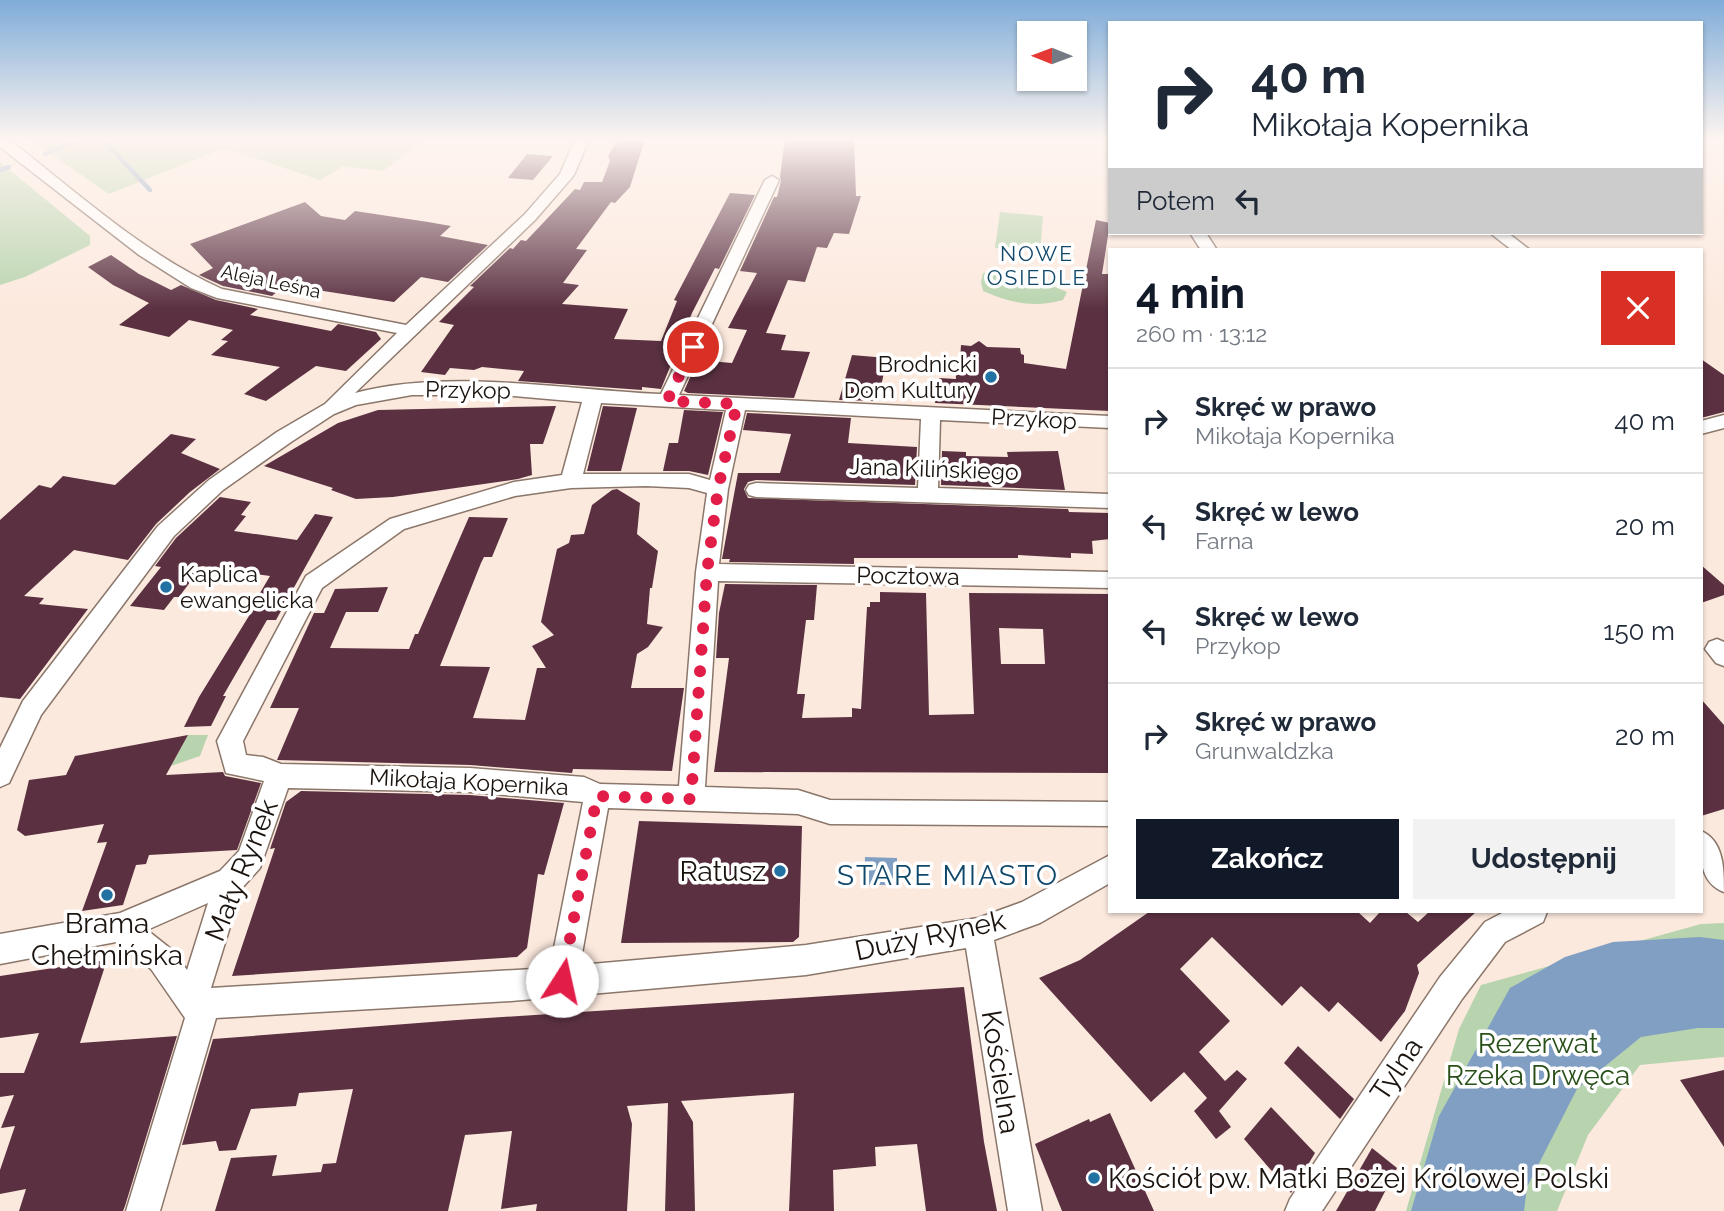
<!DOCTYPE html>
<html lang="pl">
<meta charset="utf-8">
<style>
body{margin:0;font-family:Raleway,sans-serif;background:#f2f2f3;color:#1f2937;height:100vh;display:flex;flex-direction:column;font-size:26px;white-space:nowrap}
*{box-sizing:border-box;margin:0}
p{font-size:23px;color:#747a83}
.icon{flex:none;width:38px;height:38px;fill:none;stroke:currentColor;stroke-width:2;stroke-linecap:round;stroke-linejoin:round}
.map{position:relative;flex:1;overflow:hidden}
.sheet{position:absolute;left:1108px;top:248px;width:595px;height:665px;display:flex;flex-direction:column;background:#fff;border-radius:0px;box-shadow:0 2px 5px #0004}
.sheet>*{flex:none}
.banner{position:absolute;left:1108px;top:21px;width:595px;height:214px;border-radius:0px;box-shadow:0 2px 5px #0004;background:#fff;color:#1f2937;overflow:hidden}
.needle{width:46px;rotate:271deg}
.tools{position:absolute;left:1017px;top:21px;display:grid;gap:14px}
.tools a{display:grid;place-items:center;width:70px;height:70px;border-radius:0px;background:#fff;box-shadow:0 2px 5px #0004;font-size:35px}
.pin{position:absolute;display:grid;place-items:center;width:60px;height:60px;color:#fff;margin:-30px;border:4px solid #fff;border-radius:50%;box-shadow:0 2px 7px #0007}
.me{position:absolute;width:77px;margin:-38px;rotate:10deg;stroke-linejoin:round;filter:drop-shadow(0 0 5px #0008)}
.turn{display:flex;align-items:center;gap:24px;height:147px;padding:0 28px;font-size:32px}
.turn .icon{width:91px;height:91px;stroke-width:2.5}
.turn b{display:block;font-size:49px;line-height:60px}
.then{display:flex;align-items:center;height:66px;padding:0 28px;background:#0003;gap:14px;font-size:26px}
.round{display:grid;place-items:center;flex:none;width:74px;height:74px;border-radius:0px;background:#f2f2f3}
.headline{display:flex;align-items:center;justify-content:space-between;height:119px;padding:0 28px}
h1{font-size:42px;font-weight:700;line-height:52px;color:#111827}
.button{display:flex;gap:14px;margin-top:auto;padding:14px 28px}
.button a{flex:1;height:80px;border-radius:0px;background:#111827;color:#fff;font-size:28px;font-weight:700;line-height:80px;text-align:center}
.button a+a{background:#f2f2f3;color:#1f2937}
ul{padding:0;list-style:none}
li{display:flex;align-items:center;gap:21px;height:105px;padding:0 28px;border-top:2px solid #e0e1e3}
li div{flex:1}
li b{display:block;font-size:26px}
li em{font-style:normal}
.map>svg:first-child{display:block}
</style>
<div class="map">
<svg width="1724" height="1211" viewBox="0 0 1724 1211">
<rect width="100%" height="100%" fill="#fce9de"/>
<g fill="#b8d4ae">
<polygon points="29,139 425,139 383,171 343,166 320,180 225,148 109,194"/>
<polygon points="0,162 90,236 90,245 25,277 0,285"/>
<polygon points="1000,212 1043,216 1040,252 995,248"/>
<path d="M996,269L1038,280L1067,292L1063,300C1033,308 1011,303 983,291L981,282L983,273Z"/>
<polygon points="188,735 208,735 200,756 171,766"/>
<polygon points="1724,923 1724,1057 1640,1065 1588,1135 1557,1211 1406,1211 1459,1029 1481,985 1701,924"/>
</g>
<g fill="#819fc3">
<polygon points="865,857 897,858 897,885 864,885"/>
<polygon points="1700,937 1724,940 1724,1028 1698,1028 1641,1037 1577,1089 1527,1187 1524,1211 1411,1211 1439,1116 1510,988 1565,957 1613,942"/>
</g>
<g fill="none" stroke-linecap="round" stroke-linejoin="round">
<g stroke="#819fc3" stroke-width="4.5">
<polyline points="102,139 150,190"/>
<polyline points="45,154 83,139"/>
<polyline points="0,170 9,167"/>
</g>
</g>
<g fill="#5b3142" fill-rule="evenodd">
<polygon points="618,139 645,139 630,187 615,203 611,202 576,249 587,250 563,283 579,285 562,304 628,309 614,339 661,341 677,301 674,300 730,193 755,195 719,269 715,268 692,313 661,389 642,387 642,390 518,381 524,371 482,367 474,370 450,368 445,375 421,372 454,325 439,322 474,287 470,286 510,248 513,249 521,240 526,241 575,189 580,190 584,182 602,182 610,161 608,156"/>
<polygon points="785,139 854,139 856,196 861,196 849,234 834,233 827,248 817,247 805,282 788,280 766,333 786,335 781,350 810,352 794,398 688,393 684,391 698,360 732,363 747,330 728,328 757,273 740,271 774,197 777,197 781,181 780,177"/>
<polygon points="527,154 553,156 533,180 508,178"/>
<polygon points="305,202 321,216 345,220 355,211 428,222 451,226 440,236 488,245 448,282 421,277 394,302 285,285 272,296 223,286 199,275 213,268 190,244"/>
<polygon points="1096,220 1110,223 1102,274 1110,274 1110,411 935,403 939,378 956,379 955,363 960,360 961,345 971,346 979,341 987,347 1020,348 1021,354 1024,355 1024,363 1066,369"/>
<polygon points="111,255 139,274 171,290 181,285 216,300 258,309 250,315 331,331 338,324 376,332 381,339 346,371 316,366 266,401 244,394 280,367 211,355 228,341 221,340 233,330 189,320 169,337 119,325 149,303 113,285 88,267"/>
<polygon points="852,355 887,358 878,401 839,400"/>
<polygon points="1701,359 1724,375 1724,412 1701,418"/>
<polygon points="556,406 543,444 530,444 532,475 518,479 393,497 356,499 331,490 333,488 264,466 338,423 378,410"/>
<polygon points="603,406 637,408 621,471 587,471"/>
<polygon points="684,410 723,412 708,475 689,471 663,471 669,443 678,443"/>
<polygon points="747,413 851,418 848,443 917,447 915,485 756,480 748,482 744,489 748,498 1068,509 1069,512 1110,513 1110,539 1092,541 1093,554 1071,553 1071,558 1018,555 1018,558 854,558 854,564 729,562 730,559 722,559 738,473 780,473 791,434 743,430"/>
<polygon points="171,434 196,439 181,453 220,469 190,492 156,524 128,560 74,550 24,596 44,598 39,604 88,609 20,699 0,697 0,520 39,485 51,488 63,476 115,485"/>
<polygon points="942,451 966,452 966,456 1008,457 1007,452 1058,451 1065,490 941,485"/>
<polygon points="617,489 640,503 637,534 658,551 652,588 650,588 647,624 663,627 648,647 637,654 631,688 684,688 672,771 573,769 572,773 470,765 277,760 299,708 270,708 314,613 324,613 335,589 388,587 378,612 346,612 330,648 409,649 415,634 418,634 469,517 508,518 492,557 484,557 481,563 440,666 490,667 473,718 525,720 537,668 546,668 532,646 554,635 541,622 557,549 569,543 571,535 584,534 592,505 612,490"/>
<polygon points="220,497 251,502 241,515 246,516 234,531 297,540 315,514 333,517 276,620 267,620 223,696 226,696 211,726 184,727 199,697 260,598 257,598 270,576 202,566 179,597 174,597 164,610 130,606 161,567 155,566 176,538"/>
<polygon points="1701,565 1724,585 1724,595 1701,603"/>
<path d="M725,584L817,585L814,620H806L797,694H805L802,718L852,717V708L861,709L867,607H870V602H880V592L926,593L929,715L974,714L969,593L1110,594V773L714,772L729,658H716L719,613ZM999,628L1043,629L1045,664H1001Z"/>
<polygon points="1701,699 1724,725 1724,809 1701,816"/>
<polygon points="188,735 166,775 223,772 225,776 261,783 237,850 149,855 146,864 136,865 123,905 82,911 107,842 97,843 104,824 25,836 17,830 29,780 66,775 75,756"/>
<polygon points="301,791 470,795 564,803 544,875 538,874 527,948 517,957 232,976 275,848 270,849 286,802"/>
<polygon points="639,821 802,826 799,937 793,942 621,943"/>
<polygon points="1149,912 1358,912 1370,923 1380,912 1406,912 1418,922 1429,912 1476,912 1417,965 1419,973 1405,1011 1381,1042 1338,1002 1329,1012 1301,986 1282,1006 1212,937 1180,969 1230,1021 1199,1052 1225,1081 1237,1070 1247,1079 1219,1111 1231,1127 1216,1139 1194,1111 1207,1098 1184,1072 1151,1102 1039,978 1080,960"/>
<polygon points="107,960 80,1043 177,1036 125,1206 123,1211 19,1211 26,1189 0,1194 0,1170 15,1126 1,1128 14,1095 0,1097 0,1073 24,1073 39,1033 0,1038 0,976"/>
<polygon points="964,987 984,1142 997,1211 926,1211 917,1144 875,1147 876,1166 833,1170 834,1211 789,1211 794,1093 681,1101 693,1122 695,1211 665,1211 668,1103 627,1106 632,1124 627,1211 536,1211 537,1204 501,1209 512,1131 465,1135 448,1211 215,1211 231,1158 277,1155 272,1176 321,1172 323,1164 336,1163 353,1089 299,1093 296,1106 251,1109 236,1150 219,1151 216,1141 182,1145 213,1039 457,1020"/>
<polygon points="1298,1046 1354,1099 1340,1119 1284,1063"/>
<polygon points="1724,1070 1724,1147 1680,1080"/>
<polygon points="1271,1107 1315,1153 1291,1193 1244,1139"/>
<polygon points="1110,1113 1154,1211 1062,1211 1035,1144 1089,1119 1090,1122"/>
<polygon points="1372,1148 1397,1168 1375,1211 1336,1211"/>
</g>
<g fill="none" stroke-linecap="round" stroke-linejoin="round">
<defs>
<g id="street">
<path d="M0,139H8C76,191 143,254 222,289L406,325L525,214L560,174L575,139H589L574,175L535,220L355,393C448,368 565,390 661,394L765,180L772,176L779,180L679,395L1110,416V428L940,420L938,488L1110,494V508L756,497L749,495L746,490L749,485L756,483L918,488L921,419L745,410L728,489L719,564L1110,572V588L718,581L705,787L798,790L830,800L1110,802V826L830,824L798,814L608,808L580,965L806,945L978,918L1022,902L1110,855V883L1040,923L994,940L1042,1211H1008L966,948L806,975L511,1001L216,1018L160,1211H126L185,1018L151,969L116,942L0,964V934L120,913L220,871L239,851L264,781L226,773L217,741L306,576L390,519L514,482L562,475L582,402L501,395H412L356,405L334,414L291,442L223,490L174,536L41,715L9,783L0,787V748L23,701L158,526L209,480L277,432L325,404L397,333L217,298L191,288L139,255L0,147ZM601,403L726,410L710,480L689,474H583ZM646,486L689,488L707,493L696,572L679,786L600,784L584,777L470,768L281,764L263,757L246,755L243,741L322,588L404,529L515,496L571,488ZM288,788L470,792L583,802L550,968L211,988L242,888L260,868ZM208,903L187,970L171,949L147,930Z"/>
<polygon points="1190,233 1206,233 1217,250 1201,250"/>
<polygon points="1490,233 1508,233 1530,250 1512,250"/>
<polygon points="1724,415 1724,428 1701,434 1701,421"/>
<polygon points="1717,639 1724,642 1724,666 1716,663 1705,649 1709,642"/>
<path d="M1701,831C1724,841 1724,869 1724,892C1698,882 1701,855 1701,831Z"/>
<polygon points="1504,912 1547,912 1543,922 1505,942 1462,999 1322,1211 1285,1211 1290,1199 1440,977 1485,922"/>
</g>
</defs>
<use href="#street" stroke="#8b766a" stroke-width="3"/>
<use href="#street" fill="#fff" fill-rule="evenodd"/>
</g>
<linearGradient id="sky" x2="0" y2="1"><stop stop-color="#7facd9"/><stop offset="0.45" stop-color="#fef5f0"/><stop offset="1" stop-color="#fef5f0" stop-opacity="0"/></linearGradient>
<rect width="1724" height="309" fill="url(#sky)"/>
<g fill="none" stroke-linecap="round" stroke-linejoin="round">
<polyline stroke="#e11d48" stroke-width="12" stroke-dasharray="0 21.6" points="562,981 597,796 691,799 707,572 718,489 737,404 667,401 693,347"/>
</g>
<g fill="#2171a2" stroke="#fff" stroke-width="2.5">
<circle cx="991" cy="377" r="7"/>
<circle cx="166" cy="587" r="7"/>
<circle cx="780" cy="871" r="7"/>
<circle cx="107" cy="895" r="7"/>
<circle cx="1094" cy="1178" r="7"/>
</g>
<g text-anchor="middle" stroke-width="7" stroke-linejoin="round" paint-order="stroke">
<g font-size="19" fill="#1b130e" stroke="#fff">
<text transform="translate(271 281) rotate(12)" y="7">Aleja Leśna</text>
</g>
<g font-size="21" letter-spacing="2" fill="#11486a" stroke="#fff">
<text x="1037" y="261">NOWE<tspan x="1037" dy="24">OSIEDLE</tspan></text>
</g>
<g font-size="23" fill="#1b130e" stroke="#fff" text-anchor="end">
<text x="977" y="372">Brodnicki<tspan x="977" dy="26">Dom Kultury</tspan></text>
<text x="180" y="582" text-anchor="start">Kaplica<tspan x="180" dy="26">ewangelicka</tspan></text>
</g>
<g font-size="23" fill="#1b130e" stroke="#fff">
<text transform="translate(468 390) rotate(1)" y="8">Przykop</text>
<text transform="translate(1034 419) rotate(3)" y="8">Przykop</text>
<text transform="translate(934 469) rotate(2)" y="8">Jana Kilińskiego</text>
<text transform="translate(908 576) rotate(1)" y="8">Pocztowa</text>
<text transform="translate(469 782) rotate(3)" y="8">Mikołaja Kopernika</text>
</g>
<g font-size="28" fill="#1b130e" stroke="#fff">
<text transform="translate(241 870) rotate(-68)" y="10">Mały Rynek</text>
<text transform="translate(930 935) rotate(-12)" y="10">Duży Rynek</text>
<text transform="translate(1396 1069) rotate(-56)" y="10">Tylna</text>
<text transform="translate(1001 1072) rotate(81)" y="10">Kościelna</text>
</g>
<g font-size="28" fill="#1b130e" stroke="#fff" text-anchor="end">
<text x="766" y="881">Ratusz</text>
<text x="107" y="933" text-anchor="middle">Brama<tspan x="107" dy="32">Chełmińska</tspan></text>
<text x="1108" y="1188" text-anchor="start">Kościół pw. Matki Bożej Królowej Polski</text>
</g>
<g font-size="28" letter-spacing="2" fill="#11486a" stroke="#fff">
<text x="948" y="885">STARE MIASTO</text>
</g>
<g font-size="28" fill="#2a5019" stroke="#fff">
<text x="1538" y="1053">Rezerwat<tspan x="1538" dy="32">Rzeka Drwęca</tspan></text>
</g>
</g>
</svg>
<div class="tools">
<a><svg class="needle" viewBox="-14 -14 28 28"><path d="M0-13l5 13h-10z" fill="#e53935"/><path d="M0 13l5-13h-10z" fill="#747a83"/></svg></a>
</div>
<div class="pin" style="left:693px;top:347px;background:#d93025"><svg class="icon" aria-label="arrive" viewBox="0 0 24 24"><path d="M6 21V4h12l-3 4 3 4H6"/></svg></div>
<svg class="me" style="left:562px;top:981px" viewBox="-20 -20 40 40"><circle r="19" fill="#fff"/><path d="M0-13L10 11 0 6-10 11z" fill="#e11d48"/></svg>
<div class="banner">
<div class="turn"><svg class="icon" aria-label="right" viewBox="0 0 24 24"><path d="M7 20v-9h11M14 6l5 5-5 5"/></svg><div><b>40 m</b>Mikołaja Kopernika</div></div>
<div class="then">Potem<svg class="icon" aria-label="left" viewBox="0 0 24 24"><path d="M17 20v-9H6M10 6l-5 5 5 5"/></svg></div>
</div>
<section class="sheet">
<div class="headline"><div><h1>4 min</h1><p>260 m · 13:12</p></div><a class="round" style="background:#d93025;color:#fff"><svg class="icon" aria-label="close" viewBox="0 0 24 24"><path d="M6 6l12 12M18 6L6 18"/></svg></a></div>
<ul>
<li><svg class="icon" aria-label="right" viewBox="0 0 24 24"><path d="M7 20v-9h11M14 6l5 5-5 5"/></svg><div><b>Skręć w prawo</b><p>Mikołaja Kopernika</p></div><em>40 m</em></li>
<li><svg class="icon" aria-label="left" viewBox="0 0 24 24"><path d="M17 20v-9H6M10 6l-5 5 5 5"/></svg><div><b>Skręć w lewo</b><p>Farna</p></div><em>20 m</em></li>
<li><svg class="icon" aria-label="left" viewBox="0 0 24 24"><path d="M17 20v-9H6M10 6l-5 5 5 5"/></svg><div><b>Skręć w lewo</b><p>Przykop</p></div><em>150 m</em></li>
<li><svg class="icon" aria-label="right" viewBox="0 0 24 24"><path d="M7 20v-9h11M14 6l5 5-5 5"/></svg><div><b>Skręć w prawo</b><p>Grunwaldzka</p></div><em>20 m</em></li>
</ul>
<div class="button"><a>Zakończ</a><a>Udostępnij</a></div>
</section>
</div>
